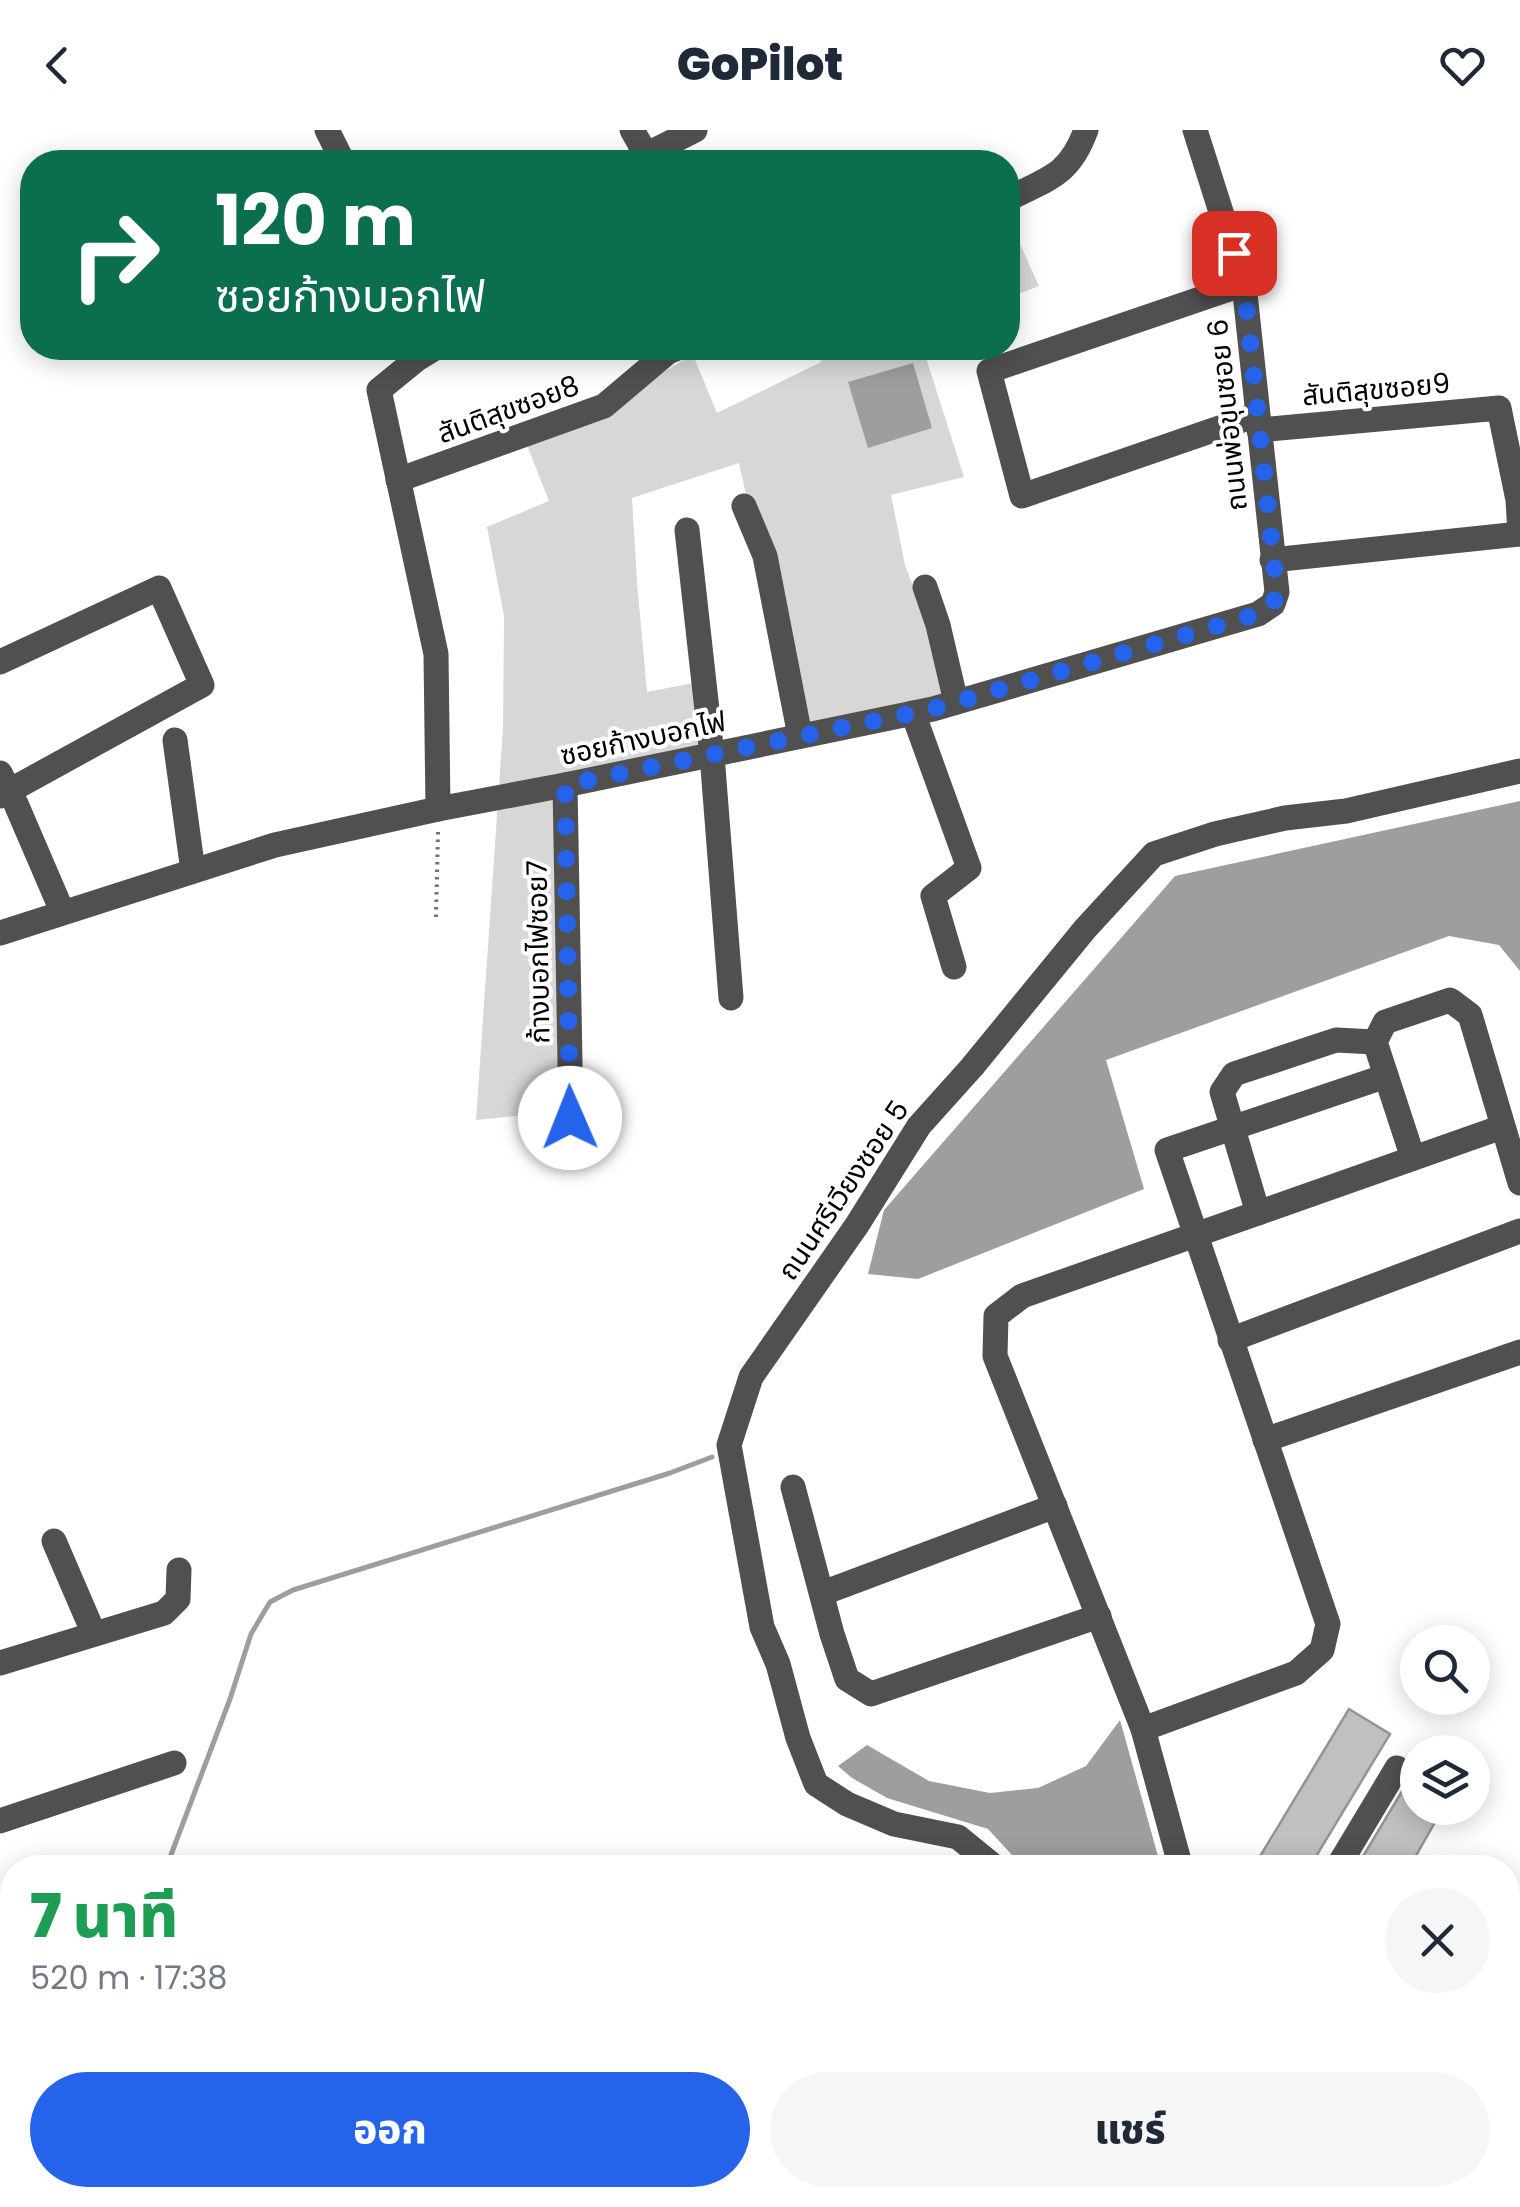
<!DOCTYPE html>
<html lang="th">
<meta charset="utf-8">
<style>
body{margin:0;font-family:Poppins,"Noto Sans Thai",sans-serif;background:#f6f6f7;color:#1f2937;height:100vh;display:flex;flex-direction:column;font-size:38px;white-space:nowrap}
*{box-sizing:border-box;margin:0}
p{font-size:32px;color:#747a83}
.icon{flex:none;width:55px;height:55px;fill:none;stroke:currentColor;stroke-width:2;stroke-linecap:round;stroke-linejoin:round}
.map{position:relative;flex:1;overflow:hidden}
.details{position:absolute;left:0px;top:1725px;width:1520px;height:352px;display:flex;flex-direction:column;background:#fff;border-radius:40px 40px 0 0;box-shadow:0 5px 25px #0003}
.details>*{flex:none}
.top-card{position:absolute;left:20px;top:20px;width:1000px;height:210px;border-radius:40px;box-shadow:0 5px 25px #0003;background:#0b6e4f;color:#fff;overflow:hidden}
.tools{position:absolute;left:1400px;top:1495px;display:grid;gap:20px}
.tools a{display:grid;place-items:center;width:90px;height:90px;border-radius:50%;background:#fff;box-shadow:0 5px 25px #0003;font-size:50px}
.pin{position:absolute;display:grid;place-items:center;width:85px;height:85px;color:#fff;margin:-42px;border-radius:20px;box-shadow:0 5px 15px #0006}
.me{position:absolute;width:110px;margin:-55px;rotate:359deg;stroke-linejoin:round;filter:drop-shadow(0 0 8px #0008)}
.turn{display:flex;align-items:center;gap:35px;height:210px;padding:0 30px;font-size:45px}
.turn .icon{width:130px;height:130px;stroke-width:2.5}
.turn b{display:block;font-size:70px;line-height:85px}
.round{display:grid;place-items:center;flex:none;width:105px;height:105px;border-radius:52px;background:#f6f6f7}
.overview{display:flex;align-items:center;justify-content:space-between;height:170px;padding:0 30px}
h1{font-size:60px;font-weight:800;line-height:75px;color:#1e9e55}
.primary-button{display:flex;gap:20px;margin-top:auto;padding:20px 30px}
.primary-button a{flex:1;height:115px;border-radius:60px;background:#2563eb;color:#fff;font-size:40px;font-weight:800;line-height:115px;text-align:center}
.primary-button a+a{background:#f6f6f7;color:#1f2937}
header{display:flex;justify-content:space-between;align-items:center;height:130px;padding:0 30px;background:#fff;font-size:45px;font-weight:800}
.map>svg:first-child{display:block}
</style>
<header><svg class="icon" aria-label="back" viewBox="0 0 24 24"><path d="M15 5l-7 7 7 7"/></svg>GoPilot<svg class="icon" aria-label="heart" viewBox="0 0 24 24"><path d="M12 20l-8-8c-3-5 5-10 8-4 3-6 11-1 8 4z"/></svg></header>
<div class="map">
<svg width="1520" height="2077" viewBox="0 0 1520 2077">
<rect width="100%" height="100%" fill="#fff"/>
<g fill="#d7d7d7">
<polygon points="1008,87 1039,156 1008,168"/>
<polygon points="816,218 921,218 927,231 964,347 891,365 905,435 956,572 800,606 739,333 632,368 637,452 647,562 703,551 712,625 565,655 571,980 476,990 503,598 504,486 487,397 549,371 523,305 604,276 693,225 717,283 821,232"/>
<polygon points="206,2065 540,2065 546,2077 212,2077"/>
</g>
<g fill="#9e9e9e">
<polygon points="913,233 932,298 868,318 848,252"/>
<polygon points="1520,671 1520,841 1499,815 1449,806 1106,930 1144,1059 918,1149 868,1144 884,1080 1175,746"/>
<polygon points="1120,1590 1161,1737 1023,1737 988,1699 887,1668 852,1648 838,1636 867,1615 929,1651 990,1663 1038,1658 1086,1636"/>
<polygon points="1185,2065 1251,2065 1254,2077 1190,2077"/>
</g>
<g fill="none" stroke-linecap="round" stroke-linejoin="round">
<g stroke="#9e9e9e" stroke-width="5">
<polyline points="166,1738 230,1569 251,1504 270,1472 293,1460 670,1343 712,1327"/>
<polyline points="99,2077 99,2065"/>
</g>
</g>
<g fill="#c0c0c0" stroke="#949494" stroke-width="2.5">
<polygon points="1349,1579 1390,1604 1309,1738 1253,1738"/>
<polygon points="1404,1658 1418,1665 1418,1678 1443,1678 1409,1738 1356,1738"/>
</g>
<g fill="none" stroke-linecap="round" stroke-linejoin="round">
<polyline stroke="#727272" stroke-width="4" stroke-dasharray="2.5 5" stroke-linecap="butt" points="436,787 438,702"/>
<g stroke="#505050" stroke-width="25">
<polyline points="327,0 343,32"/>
<polyline points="632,0 647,26"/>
<polyline points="632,32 695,0"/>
<path d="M1008,69C1049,48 1069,46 1086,0"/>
<polyline points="1244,154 989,241 1022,366 1257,285"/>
<polyline points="435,218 417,229 379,260 436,524 438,679"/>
<polyline points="1259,300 1499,278 1518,370 1520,404"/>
<polyline points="398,350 604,276 668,222 678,218"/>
<polyline points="744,376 765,426 800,606"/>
<polyline points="687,400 712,625 731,868"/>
<polyline points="1272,430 1520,404"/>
<polyline points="925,457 938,495 956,572"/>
<polyline points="0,532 159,458 202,555 0,666"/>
<polyline points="913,583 969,738 933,766 954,837"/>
<polyline points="175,610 193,741"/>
<polyline points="0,643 16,674 62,781"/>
<polyline points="565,655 571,988"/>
<polyline points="0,803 275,715 438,679 565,655 933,579 1258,484 1273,474 1277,462 1244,154 1195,0"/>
<polyline points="1413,1028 1375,912 1385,892 1450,870 1470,885 1520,1053"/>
<polyline points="1258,1083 1222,962 1234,944 1336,910 1375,912"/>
<polyline points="1230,1210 1520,1101"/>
<polyline points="1265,1310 1520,1222"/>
<polyline points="793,1357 832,1504 847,1549 871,1564 1099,1486"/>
<polyline points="54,1411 94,1504"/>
<polyline points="823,1463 1055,1376"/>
<polyline points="0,1533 164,1483 178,1469 179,1440"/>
<polyline points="1143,1599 1296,1543 1322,1520 1328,1494 1167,1020 1386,946"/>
<polyline points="0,1691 174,1633"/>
<polyline points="996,1738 958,1707 894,1694 847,1674 816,1654 798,1608 778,1534 762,1497 729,1315 751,1247 857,1095 919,996 972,937 1085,799 1154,724 1215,704 1285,688 1346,681 1520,641"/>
<polyline points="1181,1738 1143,1599 995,1226 996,1186 1022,1166 1502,997"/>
<polyline points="1337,1738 1397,1638"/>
<polyline points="1155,2065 1160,2077"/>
<polyline points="1268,2065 1272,2077"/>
</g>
</g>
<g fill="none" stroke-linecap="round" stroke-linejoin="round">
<polyline stroke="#2563eb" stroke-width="18" stroke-dasharray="0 32.4" points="570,988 565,655 932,579 1258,484 1273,474 1277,462 1244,154 1234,123"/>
</g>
<g text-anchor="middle" stroke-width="8" stroke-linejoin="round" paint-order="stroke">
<g font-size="28" fill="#000" stroke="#fff">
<text transform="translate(1376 259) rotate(-5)" y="10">สันติสุขซอย9</text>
<text transform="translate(508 279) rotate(-20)" y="10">สันติสุขซอย8</text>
<text transform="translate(1227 285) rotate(-96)" y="10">ถนนพ่อขุนซอย 6</text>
<text transform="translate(643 608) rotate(-12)" y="10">ซอยก้างบอกไฟ</text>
<text transform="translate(538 822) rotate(-91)" y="10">ก้างบอกไฟซอย7</text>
<text transform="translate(843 1060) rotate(-56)" y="10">ถนนศรีเวียงซอย 5</text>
</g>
</g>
</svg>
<div class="tools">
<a><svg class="icon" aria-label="search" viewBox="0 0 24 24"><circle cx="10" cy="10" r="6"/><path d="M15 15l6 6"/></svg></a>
<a><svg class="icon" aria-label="layers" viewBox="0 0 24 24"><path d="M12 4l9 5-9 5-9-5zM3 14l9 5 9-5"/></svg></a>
</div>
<div class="pin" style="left:1234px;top:123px;background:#d93025"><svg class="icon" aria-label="arrive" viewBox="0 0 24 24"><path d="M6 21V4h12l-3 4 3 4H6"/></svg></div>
<svg class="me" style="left:570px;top:988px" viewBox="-20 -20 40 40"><circle r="19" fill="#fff"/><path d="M0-13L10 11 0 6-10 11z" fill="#2563eb"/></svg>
<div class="top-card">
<div class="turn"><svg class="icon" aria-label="right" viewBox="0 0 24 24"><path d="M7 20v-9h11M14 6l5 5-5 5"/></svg><div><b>120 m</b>ซอยก้างบอกไฟ</div></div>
</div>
<section class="details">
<div class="overview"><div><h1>7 นาที</h1><p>520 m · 17:38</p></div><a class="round"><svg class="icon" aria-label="close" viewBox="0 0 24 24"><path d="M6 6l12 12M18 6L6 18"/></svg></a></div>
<div class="primary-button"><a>ออก</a><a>แชร์</a></div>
</section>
</div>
